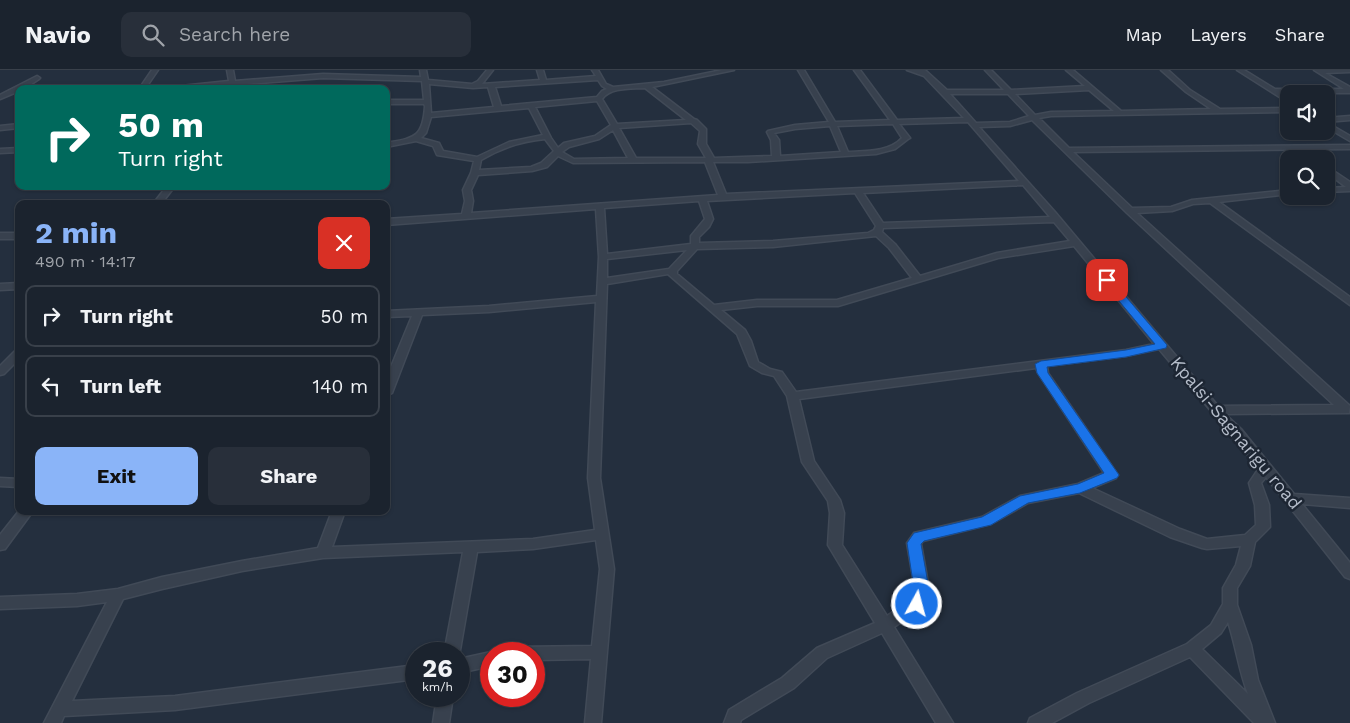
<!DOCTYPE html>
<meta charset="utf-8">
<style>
body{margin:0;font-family:"Work Sans",sans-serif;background:#282f3a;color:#f1f3f6;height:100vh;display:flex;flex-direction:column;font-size:19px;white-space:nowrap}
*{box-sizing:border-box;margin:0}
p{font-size:16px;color:#a0a4aa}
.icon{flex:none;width:28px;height:28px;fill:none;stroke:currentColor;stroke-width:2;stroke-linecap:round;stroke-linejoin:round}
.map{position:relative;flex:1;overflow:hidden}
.sheet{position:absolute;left:15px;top:130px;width:375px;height:315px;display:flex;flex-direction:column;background:#1b232e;border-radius:10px;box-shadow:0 1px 4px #0004,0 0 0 1px #39404a}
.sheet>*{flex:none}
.banner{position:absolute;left:15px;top:15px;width:375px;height:105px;border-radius:10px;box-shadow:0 1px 4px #0004,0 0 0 1px #39404a;background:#00695c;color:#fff;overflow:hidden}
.fabs{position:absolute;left:1280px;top:15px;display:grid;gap:10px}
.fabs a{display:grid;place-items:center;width:55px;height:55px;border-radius:10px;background:#1b232e;box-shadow:0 1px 4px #0004,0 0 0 1px #39404a;font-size:25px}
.speed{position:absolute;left:405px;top:572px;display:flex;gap:10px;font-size:25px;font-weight:700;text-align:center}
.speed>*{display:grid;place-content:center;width:65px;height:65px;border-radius:50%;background:#1b232e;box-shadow:0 1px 4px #0004,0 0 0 1px #39404a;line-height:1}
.speed small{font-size:12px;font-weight:400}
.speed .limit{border:8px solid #d22;background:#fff;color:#111}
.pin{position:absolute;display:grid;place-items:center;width:42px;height:42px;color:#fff;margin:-21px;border-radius:10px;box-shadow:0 2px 8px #0006}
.me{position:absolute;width:55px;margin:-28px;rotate:7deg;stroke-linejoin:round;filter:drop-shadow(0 0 4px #0008)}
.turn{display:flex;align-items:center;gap:18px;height:105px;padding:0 20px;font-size:22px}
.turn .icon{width:65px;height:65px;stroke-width:2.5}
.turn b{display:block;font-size:35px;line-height:42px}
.round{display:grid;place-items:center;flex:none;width:52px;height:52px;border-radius:10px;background:#282f3a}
.head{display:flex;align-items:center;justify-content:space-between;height:85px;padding:0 20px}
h1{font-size:30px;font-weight:700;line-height:38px;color:#8ab4f8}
.button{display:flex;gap:10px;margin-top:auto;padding:10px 20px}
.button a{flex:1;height:58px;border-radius:10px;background:#8ab4f8;color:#111;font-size:20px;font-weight:700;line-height:58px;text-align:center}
.button a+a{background:#282f3a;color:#f1f3f6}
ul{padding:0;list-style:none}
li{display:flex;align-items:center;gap:15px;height:62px;margin:0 10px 8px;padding:0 10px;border:2px solid #39404a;border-radius:10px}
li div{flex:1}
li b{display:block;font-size:19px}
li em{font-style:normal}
header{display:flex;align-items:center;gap:30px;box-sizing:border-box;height:70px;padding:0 25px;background:#1b232e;border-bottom:1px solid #39404a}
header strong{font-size:24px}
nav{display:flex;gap:28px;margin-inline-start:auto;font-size:18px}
.search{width:350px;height:45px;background:#282f3a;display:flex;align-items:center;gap:12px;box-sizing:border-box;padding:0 18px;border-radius:10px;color:#a0a4aa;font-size:19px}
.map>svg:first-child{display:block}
</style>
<header>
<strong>Navio</strong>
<div class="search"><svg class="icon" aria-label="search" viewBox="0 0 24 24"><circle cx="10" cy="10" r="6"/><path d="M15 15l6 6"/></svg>Search here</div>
<nav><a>Map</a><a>Layers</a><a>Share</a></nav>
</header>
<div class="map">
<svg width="1350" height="653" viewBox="0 0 1350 653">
<rect width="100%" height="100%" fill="#242f3e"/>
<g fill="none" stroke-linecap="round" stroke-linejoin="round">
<defs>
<g id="minor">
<polygon points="152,0 158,0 145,19 139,19"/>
<path d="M227,0H233L235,11L323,4L421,7L420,0H426L428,10L472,14L478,11L487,0H493L482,14L540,10L537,0H543L546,10L596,6L592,0H598L606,14L613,17L664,12L722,0H734L652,17L694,49L697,50L706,59V74L714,88L772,86L771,70L767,62L768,61L795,55L829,52L798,0H804L835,52L890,50L854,0H860L897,50L964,48L924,6L907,0H925L947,20H1004L985,0H991L1011,20L1085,16L1066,0H1073L1121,41L1211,39L1186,22L1161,0H1168L1190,20L1220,39L1289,38V42L1051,46L1039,48L1069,78L1350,75V79L1073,82L1132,138L1171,137L1192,130L1289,120V124L1219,132L1350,227V235L1210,133L1193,134L1172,141L1137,143L1350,336L1349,343L1225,344L1241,359L1294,424L1350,428V438L1302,434L1350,493V509L1345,507L1266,407L1261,413L1269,435L1270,457L1255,472L1250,496L1237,518V535L1251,575L1258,610L1275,653H1254L1190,587L1089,633L1052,653H1028L1030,648L1077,623L1187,574L1211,555L1223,534V518L1236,495L1241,476L1207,479L1202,478L1170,467L1079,423L1028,433L991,454L923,471L921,474L929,519L922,538L894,557L953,653H936L882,563L827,588L794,618L741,650L740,653H724L729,640L782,608L817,578L875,553L828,475L830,443L828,431L802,392L787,326L774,306L762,303L750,296L737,264L668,204L607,214L600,408L614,499L601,653H585L591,589L534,590V584H508L511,579L516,577L592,576L600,499L596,470L533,479L477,482L459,586V584H444L463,482L323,488L242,501L162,519L123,529L72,631L175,626L416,595V609L175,640L64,646L61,653H44L107,532L77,536L0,539V527L77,524L118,519L162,507L242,491L318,478L332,441H345L332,477L533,469L595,460L588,408L596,232L489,242L422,245L392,323L386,326V309L412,246L386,247V241L489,236L597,226L599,187L596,139L386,155V149L462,144L465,131L463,120L471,103L474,91L437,85L433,76L416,71L386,77V73C414,68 423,68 425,36L424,34H386V30H424L422,11L323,8L182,19H152L229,11ZM598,10L602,16L607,19L602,21L597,27L501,36L495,17ZM429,14L473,18L488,17L494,37L431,43ZM645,18L686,50L617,54L602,29C611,17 631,19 645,18ZM1089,20L1114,41L1051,42L1035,45L1015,24ZM950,24H1008L1029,46L1010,52L976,53ZM597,31L611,55L595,66L564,73L558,78L551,68L535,37ZM529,38L543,65L509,72L477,87L443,81L439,73L421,68L426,63L431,47ZM1032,50L1127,143L1334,335L1218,336L1055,142L979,57L1010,56ZM968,52L1019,111L726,124L713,92H748L876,84L895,79L908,69L910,68L899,54ZM691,53L700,61L698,74L706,88H636L619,58ZM893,54L902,68C889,82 866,81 848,82L837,56ZM830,56L841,82L780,86L779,70L774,63L795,59ZM613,60L628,88L574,89L562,82L569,77L599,69ZM545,69L554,81L541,93L531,97L479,100L481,90C501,78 522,71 545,69ZM558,86L573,93L705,92L718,125L471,143L473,131L471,120L478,105L532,101L547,97ZM1023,115L1050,147L883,153L863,123ZM855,123L876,156L874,160L868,163L773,171L699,173V167L709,157L713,149L707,131ZM699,131L705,149L691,166V174L607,184L604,138ZM1054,152L1070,171L997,183L920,206L895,174L882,162L883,158ZM876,166L889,178L912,208L837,230H757L714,235L677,204V201L697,179L773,177ZM1074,176L1154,274L1126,280L796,322L782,302L770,299L758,292L751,271L745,260L721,240L757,236H838L998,188ZM687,180L669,199L607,208V189ZM1159,279L1259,398L1249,413L1255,435L1256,455L1245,465L1207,469L1180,459L1092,418L1116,408L1118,405L1048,303L1047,296L1126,286ZM1036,298L1038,303L1104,403L1078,414L1020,426L982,447L914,463L907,473L915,519L911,530L887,546L842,475L844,443L840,430L814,391L799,329ZM1228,552C1236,576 1239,601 1248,624L1202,579L1221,563Z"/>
<polygon points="1237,0 1244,0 1275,19 1344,19 1314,0 1350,0 1350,2 1325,3 1350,17 1350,23 1281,23 1289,28 1289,33"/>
<polygon points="37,6 40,8 39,9 27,17 19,19 19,21 0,29 0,25"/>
<polygon points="1350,46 1350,50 1326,52 1326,48"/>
<polygon points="1326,52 1350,66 1350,71 1326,57"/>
<polygon points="19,54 19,58 0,60 0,56"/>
<polygon points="19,78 19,82 0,83 0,79"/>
<polygon points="1326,96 1350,112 1350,121 1326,122 1326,118 1346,117 1326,102"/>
<polygon points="167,116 175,116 161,134 153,134"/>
<rect x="0" y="163" width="19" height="6"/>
<polygon points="19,213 19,219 0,220 0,214"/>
<polygon points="19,280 19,289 4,304 0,305 0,296 15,281"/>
<polygon points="0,408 19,409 19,417 0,416"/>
<polygon points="19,441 33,441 5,479 0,480 0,465"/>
<polygon points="491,582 495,584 491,584 491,596 459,603 459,589"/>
<polygon points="437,626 453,626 449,653 433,653"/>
</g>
</defs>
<use href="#minor" stroke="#414a57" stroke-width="3"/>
<use href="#minor" fill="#38414e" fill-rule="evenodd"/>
</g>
<polygon fill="#1a73e8" stroke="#114b97" points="1104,208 1110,208 1167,275 1166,278 1126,287 1047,297 1048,303 1119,405 1117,408 1080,423 1028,433 991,455 924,471 921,474 929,519 922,539 917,540 912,539 909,534 914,519 907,473 914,463 982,447 1020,426 1078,414 1104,403 1037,303 1035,294 1041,291 1126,280 1155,274 1104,213"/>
<g text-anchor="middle" stroke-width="5" stroke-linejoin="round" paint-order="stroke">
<g font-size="18" fill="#b4bcc9" stroke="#1d2633">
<text transform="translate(1236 363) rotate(50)" y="6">Kpalsi-Sagnarigu road</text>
</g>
</g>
</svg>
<div class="fabs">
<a><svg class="icon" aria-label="sound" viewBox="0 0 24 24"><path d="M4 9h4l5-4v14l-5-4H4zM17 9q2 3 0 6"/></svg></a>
<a><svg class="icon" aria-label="search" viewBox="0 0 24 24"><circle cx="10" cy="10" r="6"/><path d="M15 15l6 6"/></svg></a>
</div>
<div class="speed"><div>26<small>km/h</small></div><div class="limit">30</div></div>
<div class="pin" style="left:1107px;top:210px;background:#d93025"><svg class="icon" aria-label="arrive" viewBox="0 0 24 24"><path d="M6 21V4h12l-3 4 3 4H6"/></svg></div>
<svg class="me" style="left:917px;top:534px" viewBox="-20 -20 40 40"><circle r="17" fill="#1a73e8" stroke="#fff" stroke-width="3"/><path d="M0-11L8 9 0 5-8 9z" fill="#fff"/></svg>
<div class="banner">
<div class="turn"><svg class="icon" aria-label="right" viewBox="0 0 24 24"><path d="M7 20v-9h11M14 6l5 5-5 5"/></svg><div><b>50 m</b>Turn right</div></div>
</div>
<section class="sheet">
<div class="head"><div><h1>2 min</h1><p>490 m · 14:17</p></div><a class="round" style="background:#d93025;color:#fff"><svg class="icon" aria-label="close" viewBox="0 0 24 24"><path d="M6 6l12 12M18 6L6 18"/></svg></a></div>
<ul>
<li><svg class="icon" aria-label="right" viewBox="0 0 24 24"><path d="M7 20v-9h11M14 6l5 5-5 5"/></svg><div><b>Turn right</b></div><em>50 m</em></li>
<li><svg class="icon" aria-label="left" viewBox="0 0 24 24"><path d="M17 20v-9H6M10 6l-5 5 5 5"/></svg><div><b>Turn left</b></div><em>140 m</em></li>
</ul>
<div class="button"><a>Exit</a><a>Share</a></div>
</section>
</div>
